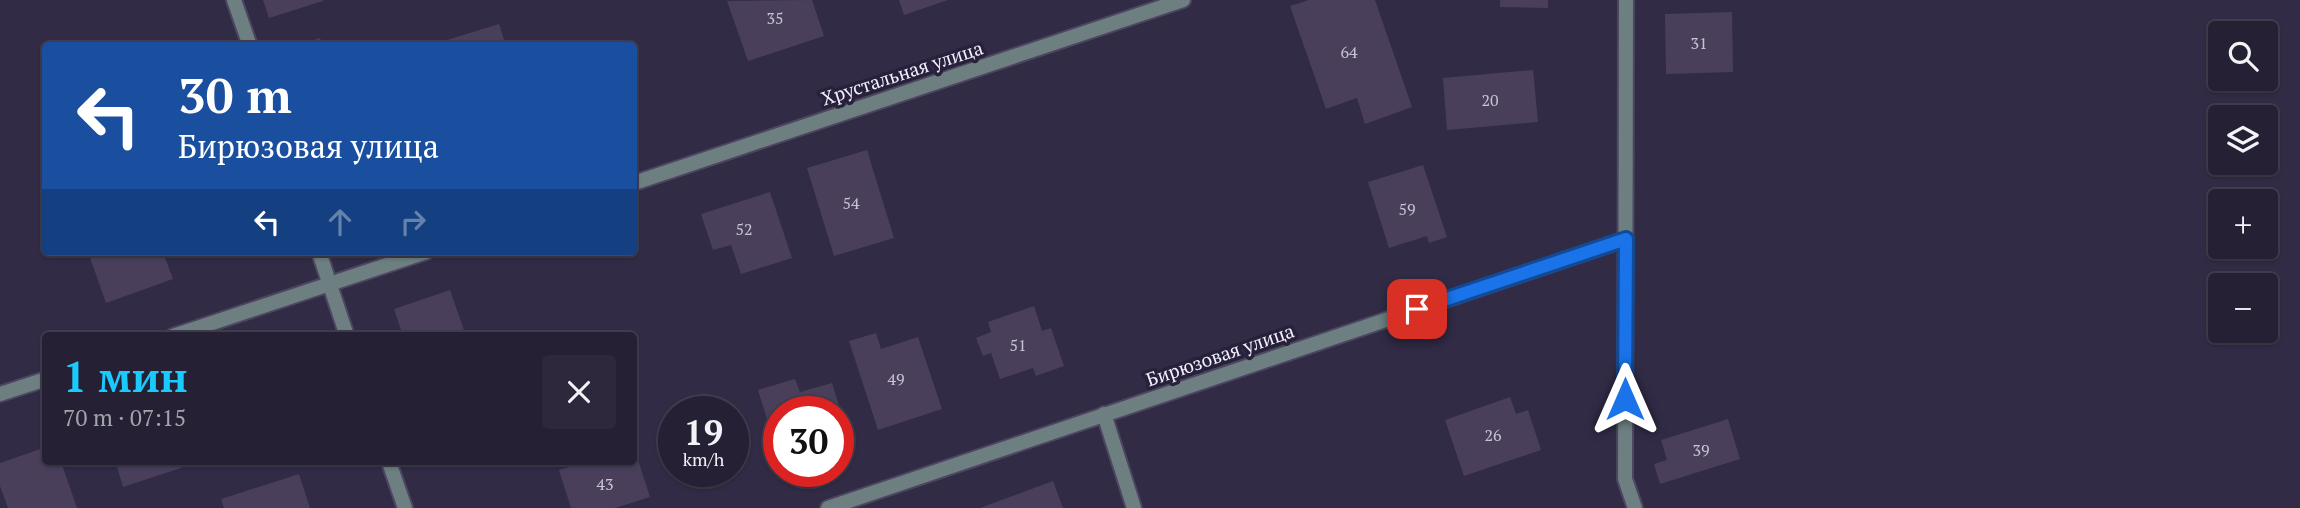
<!DOCTYPE html>
<html lang="ru">
<meta charset="utf-8">
<style>
body{margin:0;font-family:"PT Serif",serif;background:#2d283c;color:#f1f3f6;height:100vh;display:flex;flex-direction:column;font-size:26px;white-space:nowrap}
*{box-sizing:border-box;margin:0}
p{font-size:23px;color:#a3a3ac}
.icon{flex:none;width:38px;height:38px;fill:none;stroke:currentColor;stroke-width:2;stroke-linecap:round;stroke-linejoin:round}
.map{position:relative;flex:1;overflow:hidden}
.panel{position:absolute;left:42px;top:332px;width:595px;height:133px;display:flex;flex-direction:column;background:#252034;border-radius:7px;box-shadow:0 2px 5px #0004,0 0 0 2px #423e4f}
.panel>*{flex:none}
.guide{position:absolute;left:42px;top:42px;width:595px;height:214px;border-radius:7px;box-shadow:0 2px 5px #0004,0 0 0 2px #423e4f;background:#1a4fa0;color:#fff;overflow:hidden}
.buttons{position:absolute;left:2208px;top:21px;display:grid;gap:14px}
.buttons a{display:grid;place-items:center;width:70px;height:70px;border-radius:7px;background:#252034;box-shadow:0 2px 5px #0004,0 0 0 2px #423e4f;font-size:35px}
.speed{position:absolute;left:658px;top:396px;display:flex;gap:14px;font-size:35px;font-weight:700;text-align:center}
.speed>*{display:grid;place-content:center;width:91px;height:91px;border-radius:50%;background:#252034;box-shadow:0 2px 5px #0004,0 0 0 2px #423e4f;line-height:1}
.speed small{font-size:18px;font-weight:400}
.speed .limit{border:10px solid #d22;background:#fff;color:#111}
.pin{position:absolute;display:grid;place-items:center;width:60px;height:60px;color:#fff;margin:-30px;border-radius:14px;box-shadow:0 4px 10px #0006}
.me{position:absolute;width:77px;margin:-38px;rotate:0deg;stroke-linejoin:round;filter:drop-shadow(0 0 5px #0008)}
.turn{display:flex;align-items:center;gap:24px;height:147px;padding:0 21px;font-size:32px}
.turn .icon{width:91px;height:91px;stroke-width:2.5}
.turn b{display:block;font-size:49px;line-height:60px}
.lanes{display:flex;align-items:center;height:66px;padding:0 21px;background:#0003;justify-content:center;gap:35px;direction:ltr}
.lanes .off{opacity:.35}
.round{display:grid;place-items:center;flex:none;width:74px;height:74px;border-radius:7px;background:#2d283c}
.head{display:flex;align-items:center;justify-content:space-between;height:119px;padding:0 21px}
h1{font-size:42px;font-weight:700;line-height:52px;color:#1bcafc}
.map>svg:first-child{display:block}
</style>
<div class="map">
<svg width="2300" height="508" viewBox="0 0 2300 508">
<rect width="100%" height="100%" fill="#312b46"/>
<g fill="#493f5b">
<polygon points="263,0 323,0 323,1 269,18"/>
<polygon points="812,0 824,36 748,61 727,1"/>
<polygon points="899,0 948,0 904,15"/>
<polygon points="1309,0 1375,0 1412,107 1365,124 1357,98 1326,109 1290,6"/>
<polygon points="1500,0 1548,0 1548,8 1500,7"/>
<polygon points="1732,12 1733,72 1666,74 1665,14"/>
<polygon points="499,24 506,46 431,46 431,45"/>
<polygon points="320,38 323,46 297,46 297,45"/>
<polygon points="1533,70 1538,122 1447,130 1443,78"/>
<polygon points="867,150 894,238 834,256 807,168"/>
<polygon points="1423,165 1447,237 1429,243 1427,236 1389,248 1368,182"/>
<polygon points="770,192 792,258 741,274 731,245 713,250 701,214"/>
<polygon points="88,252 163,252 173,279 106,303"/>
<polygon points="450,290 466,336 403,336 394,309"/>
<polygon points="1034,306 1042,331 1051,328 1064,366 1036,376 1033,368 1000,379 991,353 983,356 976,338 991,332 988,322"/>
<polygon points="876,333 881,349 918,337 942,409 878,430 849,341"/>
<polygon points="795,379 800,392 832,383 852,449 838,453 838,411 779,411 778,455 758,390"/>
<polygon points="1510,397 1516,414 1528,410 1541,450 1464,476 1445,420"/>
<polygon points="1728,419 1740,459 1660,484 1654,464 1667,460 1661,440"/>
<polygon points="46,447 46,462 61,462 77,508 8,508 0,486 0,463"/>
<polygon points="634,447 650,497 615,508 571,508 559,470 585,462 634,462"/>
<polygon points="111,462 182,462 184,467 123,487 116,464 112,465"/>
<polygon points="299,474 310,508 224,508 221,499"/>
<polygon points="1053,481 1063,508 980,508"/>
</g>
<g fill="none" stroke-linecap="round" stroke-linejoin="round">
<defs>
<g id="street">
<polyline points="234,0 250,46"/>
<polyline points="1626,0 1625,479 1635,508"/>
<polyline points="634,183 1183,0"/>
<polyline points="319,252 347,336"/>
<polyline points="173,336 426,252"/>
<polyline points="0,394 46,379"/>
<polyline points="1104,414 1134,508"/>
<polyline points="389,462 405,508"/>
<polyline points="828,508 1626,239"/>
</g>
</defs>
<use href="#street" stroke="#4c4660" stroke-width="18"/>
<use href="#street" stroke="#6d7f81" stroke-width="14"/>
</g>
<g fill="none" stroke-linecap="round" stroke-linejoin="round">
<defs>
<polyline id="route" points="1417,309 1626,239 1625,399"/>
</defs>
<use href="#route" stroke="#114b97" stroke-width="18"/>
<use href="#route" stroke="#1a73e8" stroke-width="12"/>
</g>
<g text-anchor="middle" stroke-width="7" stroke-linejoin="round" paint-order="stroke">
<g font-size="16" fill="#c8c3d5">
<text x="775" y="24">35</text>
<text x="1699" y="49">31</text>
<text x="1349" y="58">64</text>
<text x="1490" y="106">20</text>
<text x="851" y="209">54</text>
<text x="1407" y="215">59</text>
<text x="744" y="235">52</text>
<text x="1018" y="351">51</text>
<text x="896" y="385">49</text>
<text x="1493" y="441">26</text>
<text x="1701" y="456">39</text>
<text x="605" y="490">43</text>
</g>
<g font-size="19" fill="#f2effe" stroke="#28213b">
<text transform="translate(902 73) rotate(-18)" y="7">Хрустальная улица</text>
<text transform="translate(1220 355) rotate(-19)" y="7">Бирюзовая улица</text>
</g>
</g>
</svg>
<div class="buttons">
<a><svg class="icon" aria-label="search" viewBox="0 0 24 24"><circle cx="10" cy="10" r="6"/><path d="M15 15l6 6"/></svg></a>
<a><svg class="icon" aria-label="layers" viewBox="0 0 24 24"><path d="M12 4l9 5-9 5-9-5zM3 14l9 5 9-5"/></svg></a>
<a>+</a>
<a>−</a>
</div>
<div class="speed"><div>19<small>km/h</small></div><div class="limit">30</div></div>
<div class="pin" style="left:1417px;top:309px;background:#d93025"><svg class="icon" aria-label="arrive" viewBox="0 0 24 24"><path d="M6 21V4h12l-3 4 3 4H6"/></svg></div>
<svg class="me" style="left:1625px;top:399px" viewBox="-20 -20 40 40"><path d="M0-17L14 15 0 8-14 15z" fill="#1a73e8" stroke="#fff" stroke-width="4"/></svg>
<div class="guide">
<div class="turn"><svg class="icon" aria-label="left" viewBox="0 0 24 24"><path d="M17 20v-9H6M10 6l-5 5 5 5"/></svg><div><b>30 m</b>Бирюзовая улица</div></div>
<div class="lanes"><svg class="icon" aria-label="left" viewBox="0 0 24 24"><path d="M17 20v-9H6M10 6l-5 5 5 5"/></svg><svg class="icon off" aria-label="ahead" viewBox="0 0 24 24"><path d="M12 20V5M6 11l6-6 6 6"/></svg><svg class="icon off" aria-label="right" viewBox="0 0 24 24"><path d="M7 20v-9h11M14 6l5 5-5 5"/></svg></div>
</div>
<section class="panel">
<div class="head"><div><h1>1 мин</h1><p>70 m · 07:15</p></div><a class="round"><svg class="icon" aria-label="close" viewBox="0 0 24 24"><path d="M6 6l12 12M18 6L6 18"/></svg></a></div>
</section>
</div>
